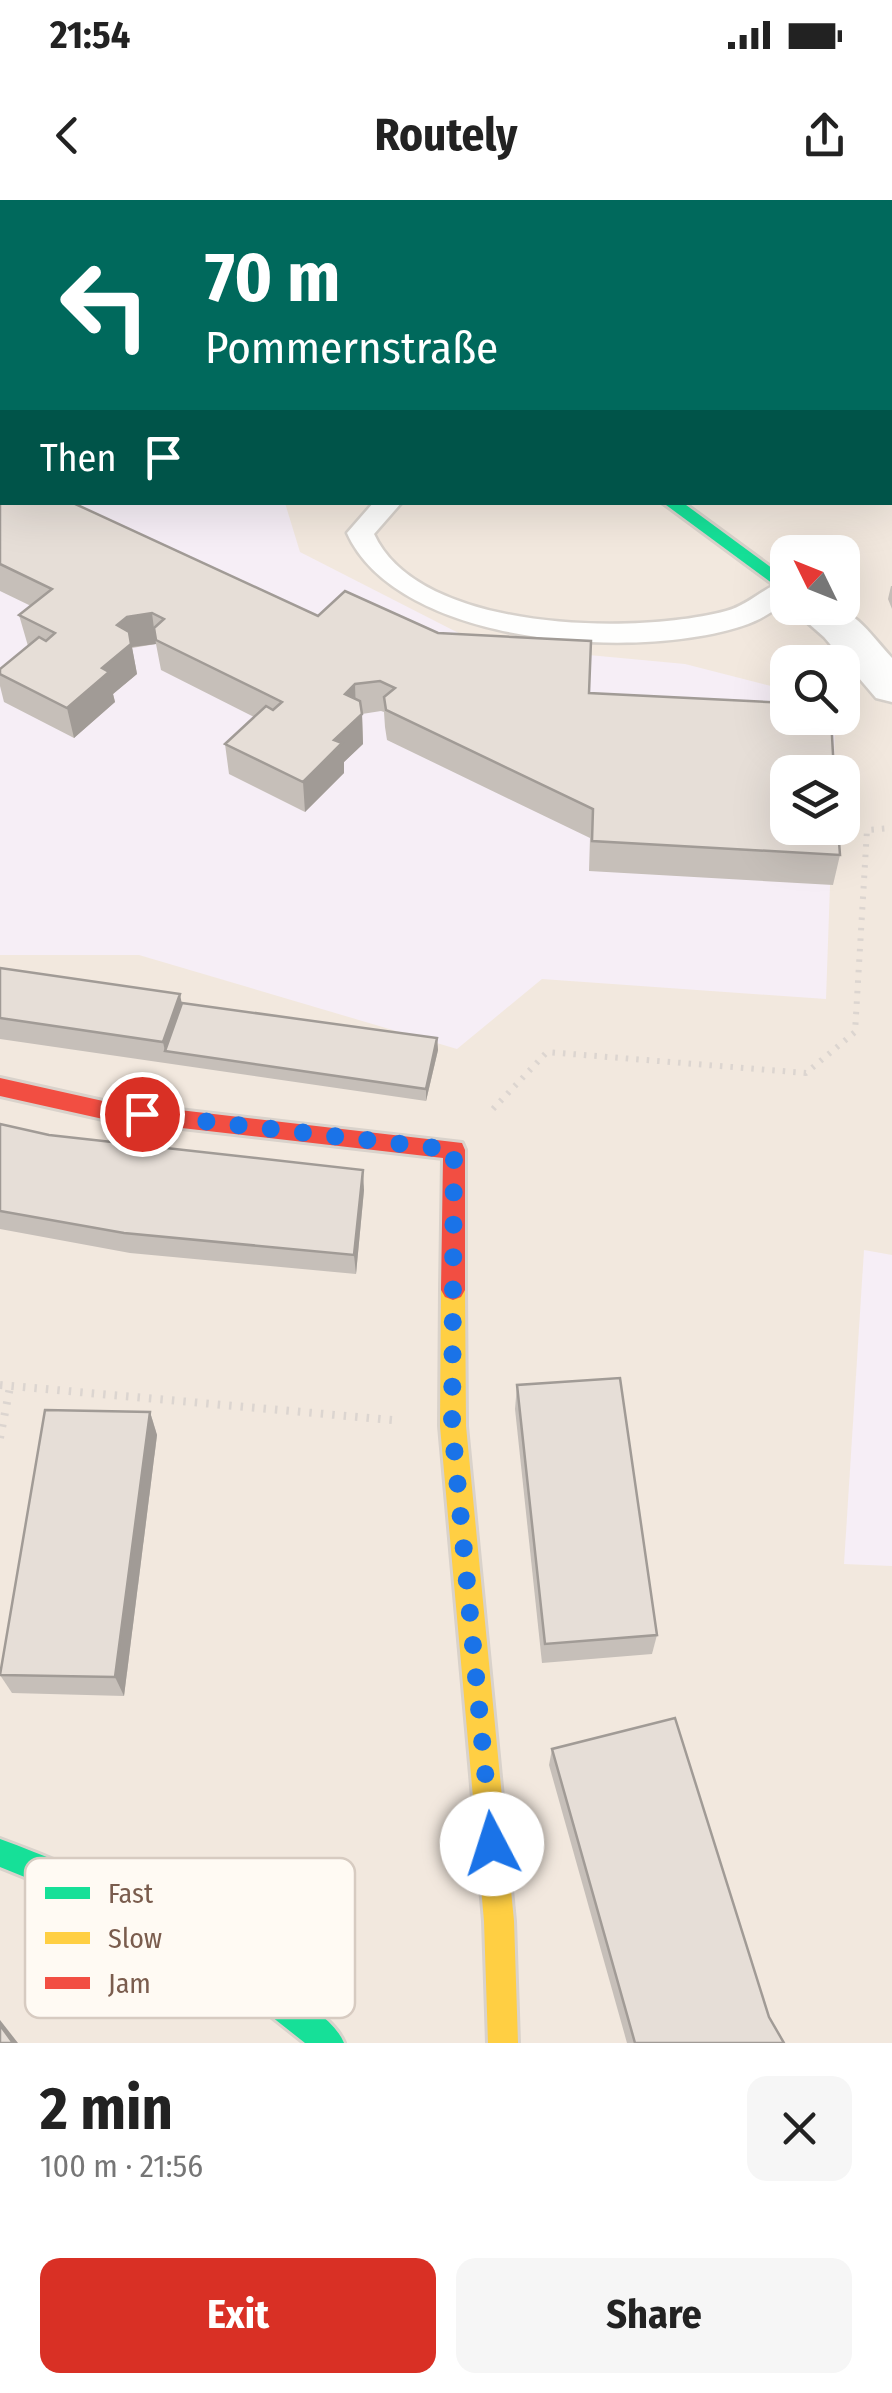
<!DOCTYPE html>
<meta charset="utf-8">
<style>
body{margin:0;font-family:"Fira Sans Condensed",sans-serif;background:#f6f6f6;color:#222;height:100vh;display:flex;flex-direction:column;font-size:38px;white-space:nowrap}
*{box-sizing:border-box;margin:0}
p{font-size:32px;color:#767676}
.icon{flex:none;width:55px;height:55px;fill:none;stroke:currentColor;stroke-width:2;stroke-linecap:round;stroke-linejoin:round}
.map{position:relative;height:1843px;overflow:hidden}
.side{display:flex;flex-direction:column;background:#fff;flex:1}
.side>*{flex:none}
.banner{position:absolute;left:0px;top:0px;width:892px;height:305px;box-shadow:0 10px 40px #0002;background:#00695c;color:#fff;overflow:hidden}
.needle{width:65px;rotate:313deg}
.controls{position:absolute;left:770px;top:335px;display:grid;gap:20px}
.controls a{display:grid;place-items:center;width:90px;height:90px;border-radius:20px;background:#fff;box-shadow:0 10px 40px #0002;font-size:50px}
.pin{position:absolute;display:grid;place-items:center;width:85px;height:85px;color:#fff;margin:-42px;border:5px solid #fff;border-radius:50%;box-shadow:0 2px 10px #0007}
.me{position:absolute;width:110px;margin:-55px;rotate:355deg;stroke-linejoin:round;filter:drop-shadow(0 0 8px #0008)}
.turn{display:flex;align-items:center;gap:35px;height:210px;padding:0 40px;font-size:45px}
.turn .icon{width:130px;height:130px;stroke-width:2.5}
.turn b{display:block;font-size:70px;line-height:85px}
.then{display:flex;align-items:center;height:95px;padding:0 40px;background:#0003;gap:20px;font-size:38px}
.round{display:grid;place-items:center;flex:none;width:105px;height:105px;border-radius:20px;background:#f6f6f6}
.head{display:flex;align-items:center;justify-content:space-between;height:170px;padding:0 40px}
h1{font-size:60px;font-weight:700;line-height:75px}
.button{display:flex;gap:20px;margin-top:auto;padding:20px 40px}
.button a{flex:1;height:115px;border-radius:20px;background:#d93025;color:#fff;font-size:40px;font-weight:700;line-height:115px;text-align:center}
.button a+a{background:#f6f6f6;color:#222}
.status{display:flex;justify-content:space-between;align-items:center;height:70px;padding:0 50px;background:#fff;direction:ltr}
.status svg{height:28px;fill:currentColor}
header{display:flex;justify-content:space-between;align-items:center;height:130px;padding:0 40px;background:#fff;font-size:45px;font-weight:700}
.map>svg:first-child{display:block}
</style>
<div class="status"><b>21:54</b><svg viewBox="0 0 49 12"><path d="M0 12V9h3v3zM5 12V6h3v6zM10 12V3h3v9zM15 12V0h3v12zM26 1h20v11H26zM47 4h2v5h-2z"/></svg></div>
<header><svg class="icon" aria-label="back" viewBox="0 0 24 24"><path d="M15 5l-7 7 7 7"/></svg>Routely<svg class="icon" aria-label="share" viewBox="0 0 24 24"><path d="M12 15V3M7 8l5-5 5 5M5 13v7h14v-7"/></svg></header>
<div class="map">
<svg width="892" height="1843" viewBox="0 0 892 1843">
<rect width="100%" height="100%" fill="#f9f5f0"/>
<path fill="#f2e8de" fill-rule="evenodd" d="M0,0H892V1843H0ZM2,2H890V302H2ZM788,352H842V408H788ZM788,462H842V518H788ZM788,572H842V628H788Z"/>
<g fill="#f6eef6">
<polygon points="0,100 2,302 285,303 300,352 482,445 685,464 787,490 788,518 835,518 834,572 788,572 788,628 832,628 826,799 542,779 457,849 139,755 0,755"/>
<polygon points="864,1050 892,1055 892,1366 844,1364"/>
</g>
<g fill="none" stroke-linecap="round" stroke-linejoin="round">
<defs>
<path id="lane" d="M374,302H402L374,334C419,433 637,435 726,411C749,405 765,386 787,380L788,401C775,410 762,419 748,424C643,462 398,447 347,333Z"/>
<g id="street">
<polygon points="165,0 202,0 204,2 167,2"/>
<path d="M791,408C853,404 853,414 892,458V502L876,498L824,437Z"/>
</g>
<g id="fast">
<polygon points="662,302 682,302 788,380 788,395"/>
<path d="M0,1639C104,1677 200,1725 289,1792C308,1806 335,1821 344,1843H305L243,1794L163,1742L79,1699L0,1667Z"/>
</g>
<polygon id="slow" points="453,1080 461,1083 465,1090 466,1226 514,1721 518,1843 488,1843 484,1721 440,1226 441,1090 445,1083"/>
<polygon id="jam" points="0,878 103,901 462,943 465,950 465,1090 461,1097 453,1100 445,1097 441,1090 443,958 103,919 0,896"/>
</defs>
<use href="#lane" stroke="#d7d1cb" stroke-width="5"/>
<use href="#street" stroke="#d7d1cb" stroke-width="5"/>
<use href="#fast" stroke="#d9d2cb" stroke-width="6"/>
<use href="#slow" stroke="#d9d2cb" stroke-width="6"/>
<use href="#jam" stroke="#d9d2cb" stroke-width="6"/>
<polyline stroke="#dcd5d0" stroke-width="5" stroke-dasharray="1 5" stroke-linecap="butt" points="809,2 813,0"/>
<polyline stroke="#dcd5d0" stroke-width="6" stroke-dasharray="2.5 8" stroke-linecap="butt" points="493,909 547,852 806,873 855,832 867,630 892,628"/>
<g stroke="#dcd5d0" stroke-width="8" stroke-dasharray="2.5 9" stroke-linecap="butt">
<polyline points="0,1185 392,1220"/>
<polyline points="0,1238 10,1187"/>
</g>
<use href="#lane" fill="#fefefd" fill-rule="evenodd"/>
<use href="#street" fill="#fefefd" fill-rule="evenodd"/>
<use href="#fast" fill="#16e098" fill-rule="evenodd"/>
<use href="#slow" fill="#ffcf43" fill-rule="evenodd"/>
<use href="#jam" fill="#f24e42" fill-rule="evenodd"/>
</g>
<g fill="#c6bfb9">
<polygon points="822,0 892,0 892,10 890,9 890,2 822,2"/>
<polygon points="890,131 892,131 892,179 890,175"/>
<polygon points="0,270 318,416 438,433 589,493 840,655 833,685 589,671 590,638 387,540 385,527 384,512 381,511 362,514 363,544 344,562 344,573 305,612 229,574 225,544 254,517 161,470 156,444 132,448 137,474 113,494 115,502 74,538 4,502 0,486 0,469 28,446 19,415 31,406 0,391"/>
<polygon points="891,386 892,386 892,409 888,399"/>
<polygon points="0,768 182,803 437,838 438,850 426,901 0,839"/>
<polygon points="0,924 49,935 364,990 356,1074 130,1053 0,1029"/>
<polygon points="517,1185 657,1435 652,1454 542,1463 515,1209"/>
<polygon points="150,1212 157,1235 124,1496 12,1493 0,1475"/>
<polygon points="552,1549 769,1817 784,1843 627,1843 549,1565"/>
</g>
<g fill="#a19b96">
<polygon points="445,0 459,0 459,2 439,2"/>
<polygon points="152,413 156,444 132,447 137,474 113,494 115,502 74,538 67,508 102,468 117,425 127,417"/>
<polygon points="355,484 356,514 345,494"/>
<polygon points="362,514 363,544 344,562 344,573 305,612 303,582 334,540"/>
<polygon points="180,794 184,815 165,851 163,842"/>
<polygon points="437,838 438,850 426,901 426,889"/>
<polygon points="363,970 364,990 356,1074 354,1055"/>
<polygon points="150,1212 157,1235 124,1496 115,1477"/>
<polygon points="0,1820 18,1843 13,1843 0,1825"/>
</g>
<g fill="#e6ded7" stroke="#a19b96" stroke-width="2.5">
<polygon points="8,0 87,0 91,2 11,2"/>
<polygon points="360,0 445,0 439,2 355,2"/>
<polygon points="845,0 862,0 859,2 851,2"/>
<polygon points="890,131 892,131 892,160 890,156"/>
<polygon points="0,270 2,271 2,302 71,302 318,416 345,391 438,433 591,441 589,493 788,503 788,518 831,518 834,572 788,572 788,628 838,628 840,655 592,641 593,609 386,510 384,497 395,488 380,481 355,484 345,494 360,501 362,514 334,540 342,543 303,582 225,544 266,506 273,510 282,502 156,440 154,428 164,419 152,413 127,417 117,425 129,432 131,444 102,468 109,472 67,508 0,474 0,469 39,437 46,441 55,433 19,415 52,389 0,364"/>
<polygon points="0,768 180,794 163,842 0,818"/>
<polygon points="182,803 437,838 426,889 165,851"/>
<polygon points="0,924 49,935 363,970 354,1055 124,1033 0,1011"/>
<polygon points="620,1178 657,1435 545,1444 517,1185"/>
<polygon points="45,1210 150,1212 115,1477 0,1475"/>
<polygon points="675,1518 769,1817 784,1843 635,1843 552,1549"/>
<polygon points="0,1825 13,1843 0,1843"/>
</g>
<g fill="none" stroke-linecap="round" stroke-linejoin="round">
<polyline stroke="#1a73e8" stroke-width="18" stroke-dasharray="0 32.4" points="142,914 454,950 452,1226 492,1644"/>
</g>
<rect x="25" y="1658" width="330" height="160" rx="15" fill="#fffaf3" stroke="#d7cbc1" stroke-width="2.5"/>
<rect x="45" y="1687" width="45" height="12" fill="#16e098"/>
<rect x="45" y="1732" width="45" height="12" fill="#ffcf43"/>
<rect x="45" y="1777" width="45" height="12" fill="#f24e42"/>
<g font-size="28" fill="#7a5c4d">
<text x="108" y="1703">Fast</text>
<text x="108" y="1748">Slow</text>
<text x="108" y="1793">Jam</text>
</g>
</svg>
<div class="controls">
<a><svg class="needle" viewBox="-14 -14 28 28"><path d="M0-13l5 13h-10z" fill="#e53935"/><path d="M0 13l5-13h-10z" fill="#767676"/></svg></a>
<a><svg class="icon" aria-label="search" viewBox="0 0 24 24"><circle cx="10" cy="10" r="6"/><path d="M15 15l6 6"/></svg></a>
<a><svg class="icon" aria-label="layers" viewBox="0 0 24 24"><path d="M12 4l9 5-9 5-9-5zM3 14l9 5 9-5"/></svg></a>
</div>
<div class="pin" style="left:142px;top:914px;background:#d93025"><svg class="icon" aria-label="arrive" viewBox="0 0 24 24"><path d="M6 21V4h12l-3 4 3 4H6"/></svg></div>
<svg class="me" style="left:492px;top:1644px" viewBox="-20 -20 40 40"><circle r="19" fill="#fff"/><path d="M0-13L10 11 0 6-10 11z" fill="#1a73e8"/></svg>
<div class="banner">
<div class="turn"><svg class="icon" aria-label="left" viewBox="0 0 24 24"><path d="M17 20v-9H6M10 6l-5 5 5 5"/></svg><div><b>70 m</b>Pommernstraße</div></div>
<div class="then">Then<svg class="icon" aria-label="arrive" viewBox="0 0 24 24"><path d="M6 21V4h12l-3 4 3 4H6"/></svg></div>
</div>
</div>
<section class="side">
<div class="head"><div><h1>2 min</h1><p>100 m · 21:56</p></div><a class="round"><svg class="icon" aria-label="close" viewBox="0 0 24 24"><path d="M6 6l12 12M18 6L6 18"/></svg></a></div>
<div class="button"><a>Exit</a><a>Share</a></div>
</section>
